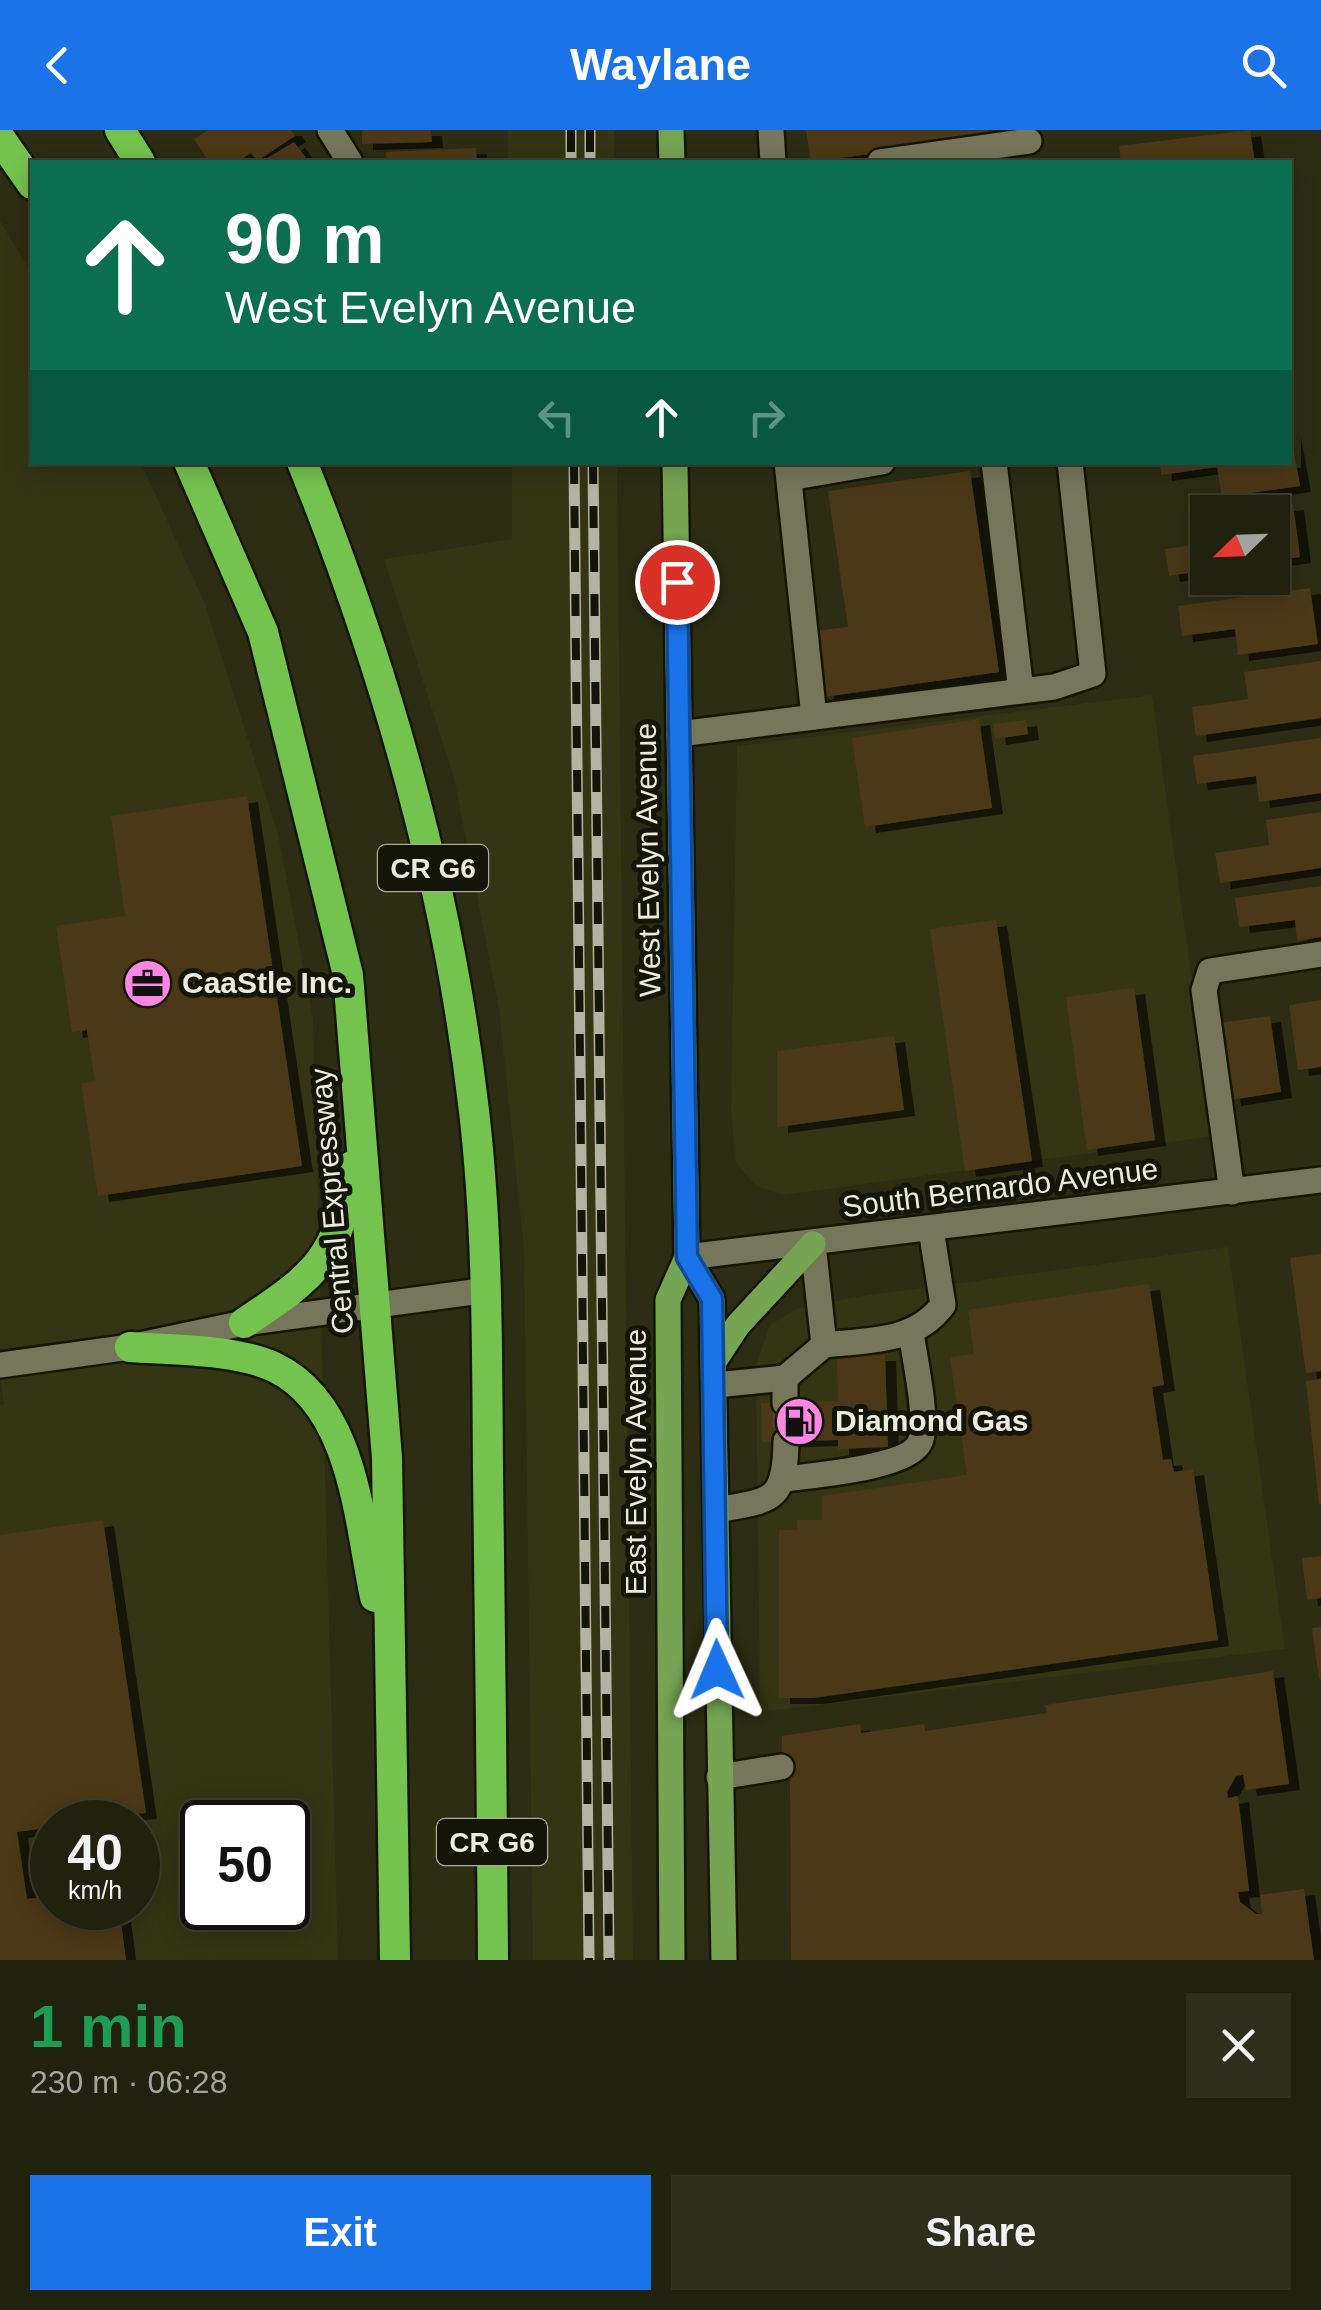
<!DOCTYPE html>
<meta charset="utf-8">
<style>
body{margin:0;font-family:Helvetica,sans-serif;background:#2d2f1c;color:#f1f3f6;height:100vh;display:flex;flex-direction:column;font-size:38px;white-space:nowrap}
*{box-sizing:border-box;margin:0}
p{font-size:32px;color:#a2a49e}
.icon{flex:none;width:55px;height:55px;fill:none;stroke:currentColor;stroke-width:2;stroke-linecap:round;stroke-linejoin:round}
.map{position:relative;height:1830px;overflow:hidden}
.sheet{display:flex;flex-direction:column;background:#21220e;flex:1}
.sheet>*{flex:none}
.banner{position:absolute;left:30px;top:30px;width:1262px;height:305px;border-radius:0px;box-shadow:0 5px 25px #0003,0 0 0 2px #3e3f2e;background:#0b6e4f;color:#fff;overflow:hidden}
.needle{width:65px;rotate:247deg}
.buttons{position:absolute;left:1190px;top:365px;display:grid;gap:20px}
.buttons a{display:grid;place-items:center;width:100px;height:100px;border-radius:0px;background:#21220e;box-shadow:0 5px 25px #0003,0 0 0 2px #3e3f2e;font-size:50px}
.speed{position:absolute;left:30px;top:1670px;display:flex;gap:20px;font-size:50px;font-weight:700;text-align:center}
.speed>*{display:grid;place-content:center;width:130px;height:130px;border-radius:50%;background:#21220e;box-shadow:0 5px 25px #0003,0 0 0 2px #3e3f2e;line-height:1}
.speed small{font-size:25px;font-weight:400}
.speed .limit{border:5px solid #111;border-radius:15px;background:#fff;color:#111}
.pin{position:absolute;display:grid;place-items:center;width:85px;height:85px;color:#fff;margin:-42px;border:5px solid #fff;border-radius:50%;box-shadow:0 2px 10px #0007}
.me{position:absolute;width:110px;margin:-55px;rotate:359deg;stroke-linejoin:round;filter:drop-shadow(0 0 8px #0008)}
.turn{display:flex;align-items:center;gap:35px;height:210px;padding:0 30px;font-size:45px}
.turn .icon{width:130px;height:130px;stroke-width:2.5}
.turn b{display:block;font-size:70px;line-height:85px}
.lanes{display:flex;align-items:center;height:95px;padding:0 30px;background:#0003;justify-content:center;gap:50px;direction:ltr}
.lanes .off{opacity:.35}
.round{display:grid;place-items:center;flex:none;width:105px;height:105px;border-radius:0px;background:#2d2f1c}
.headline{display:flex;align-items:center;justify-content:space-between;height:170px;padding:0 30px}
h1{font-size:60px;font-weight:800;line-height:75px;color:#1e9e55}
.primary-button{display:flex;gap:20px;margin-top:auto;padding:20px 30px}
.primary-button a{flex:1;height:115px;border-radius:0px;background:#1a73e8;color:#fff;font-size:40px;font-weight:800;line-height:115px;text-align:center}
.primary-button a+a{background:#2d2f1c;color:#f1f3f6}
header{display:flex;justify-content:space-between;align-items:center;height:130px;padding:0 30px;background:#1a73e8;color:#fff;font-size:45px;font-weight:800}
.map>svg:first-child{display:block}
</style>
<header><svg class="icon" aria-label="back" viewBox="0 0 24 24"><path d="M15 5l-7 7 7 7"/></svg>Waylane<svg class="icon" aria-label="search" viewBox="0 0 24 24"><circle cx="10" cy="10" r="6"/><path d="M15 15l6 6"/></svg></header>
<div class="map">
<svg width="1321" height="1830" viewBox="0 0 1321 1830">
<defs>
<filter id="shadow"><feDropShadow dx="11" dy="6" stdDeviation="0" flood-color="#0009"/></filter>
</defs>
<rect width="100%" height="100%" fill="#2c2d13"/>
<g fill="#343513" fill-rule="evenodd">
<rect x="508" y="0" width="106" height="32"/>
<path d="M0,91L32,144V332L141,333L205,474L278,704L313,888L338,1830H0V1275L4,1274L0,1246ZM52,1692H138V1778H52ZM202,1692H288V1778H202Z"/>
<polygon points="512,333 617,333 633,1830 533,1830 524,1119 499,879 454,648 384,429 512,409"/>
<polygon points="1152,565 1214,1006 784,1065 756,1056 736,1033 731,983 737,616"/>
<polygon points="1228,1117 1285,1519 760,1582 756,1235 770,1195 794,1180 855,1167"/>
</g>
<g fill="#4b3915" filter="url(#shadow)">
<polygon points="208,0 291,0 295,6 257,31 251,23 237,32 209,32 194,9"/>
<polygon points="362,0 431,0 432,12 362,14"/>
<polygon points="806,0 988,0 989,8 811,32"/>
<polygon points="1250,0 1255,32 1121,32 1119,16"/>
<polygon points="294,12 309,32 261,32"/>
<polygon points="476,18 477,32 386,32 386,22"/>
<polygon points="1290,301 1300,356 1222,367 1217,337 1161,345 1160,332 1290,332"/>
<polygon points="970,341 999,542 824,567 814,501 848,497 828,361"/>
<polygon points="1293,374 1300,427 1272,431 1272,382 1248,380"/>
<polygon points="1208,413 1208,440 1169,446 1165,419"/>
<polygon points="1310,458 1318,514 1238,525 1235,499 1182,506 1178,476"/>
<polygon points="1321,531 1321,588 1196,606 1192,577 1248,569 1244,542"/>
<polygon points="979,589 992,678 865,697 852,608"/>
<polygon points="1026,590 1028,604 995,609 993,594"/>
<polygon points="1321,608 1321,663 1259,672 1256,646 1197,654 1193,626"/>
<polygon points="247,666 302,1036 98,1066 81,953 95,951 87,900 72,902 56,796 125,786 111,686"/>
<polygon points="1321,682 1321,738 1220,753 1215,723 1269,715 1266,690"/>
<polygon points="1321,756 1321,807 1297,811 1295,790 1239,797 1235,768"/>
<polygon points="996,790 1032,1031 965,1041 930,799"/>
<polygon points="1134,858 1155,1010 1087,1020 1066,867"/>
<polygon points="1321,870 1321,937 1298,940 1289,875"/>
<polygon points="1270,886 1281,962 1230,970 1219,893"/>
<polygon points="894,906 904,980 777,997 777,921"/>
<polygon points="1321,1124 1321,1241 1306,1243 1290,1128"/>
<polygon points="1149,1154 1164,1255 1152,1257 1163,1330 1171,1329 1174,1342 1193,1339 1218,1510 813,1568 779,1568 779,1400 797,1400 797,1390 822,1390 822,1366 967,1345 950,1227 974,1224 968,1180"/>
<polygon points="885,1225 888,1317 838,1319 838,1310 762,1312 761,1273 838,1271 837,1226"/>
<polygon points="1321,1249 1321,1374 1319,1374 1306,1251"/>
<polygon points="103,1390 146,1683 52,1692 52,1697 17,1702 27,1769 52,1766 52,1778 119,1778 126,1830 0,1830 0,1405"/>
<polygon points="1321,1426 1321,1468 1307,1470 1302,1428"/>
<polygon points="1321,1497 1321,1549 1319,1549 1312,1498"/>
<polygon points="1273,1541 1289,1654 1246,1660 1243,1645 1236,1646 1227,1662 1228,1668 1238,1666 1249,1761 1238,1762 1240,1772 1256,1784 1262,1784 1260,1765 1304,1759 1314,1830 791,1830 790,1646 781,1646 782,1606 860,1594 861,1603 924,1594 925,1601 1047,1583 1045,1575"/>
</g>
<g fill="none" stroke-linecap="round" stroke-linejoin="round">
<polyline stroke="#494a31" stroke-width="25" stroke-dasharray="25 12" stroke-linecap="butt" points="785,1273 786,1311"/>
<defs>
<g id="minor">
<polyline points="330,0 350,32"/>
<polyline points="771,0 773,32"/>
<polyline points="880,32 1029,11"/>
<polyline points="787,332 814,587"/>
<polyline points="994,332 1021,561"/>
<polyline points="789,348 882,332"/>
<polyline points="679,604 1054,557 1093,544 1070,332"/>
<polyline points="1232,1062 1204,860 1210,841 1321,824"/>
<polyline points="687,1127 1321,1050"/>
<path d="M824,1215C868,1210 915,1213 943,1175L931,1099"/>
<polyline points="0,1235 130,1217 244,1193 488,1160"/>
<polyline points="716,1255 785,1248"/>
<polyline points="785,1273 785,1248 824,1215 813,1114"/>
<path d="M786,1349C813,1345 909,1338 920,1312C929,1291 914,1226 911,1202"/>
<path d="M716,1380C772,1370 785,1373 786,1311"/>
<polyline points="719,1647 781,1637"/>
</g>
<g id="major">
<polyline points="671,0 672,32"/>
<polyline points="687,1127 712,1169 724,1830"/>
<polyline points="715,1230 738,1195 813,1114"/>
<polyline points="672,1830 668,1170 687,1127 675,332"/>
</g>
<g id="highway">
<polyline points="120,0 140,32"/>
<polyline points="0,8 32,54"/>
<polyline points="189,332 263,502 348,845 387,1328 395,1830"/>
<path d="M302,332C387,542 448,756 474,981C488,1101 487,1220 488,1340C490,1503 492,1667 493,1830"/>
<path d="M244,1193C318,1144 339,1127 352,1036"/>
<path d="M130,1217C171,1220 236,1219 274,1237C354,1275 359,1392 375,1467"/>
</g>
</defs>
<use href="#minor" stroke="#151500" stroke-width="30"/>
<use href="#major" stroke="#151500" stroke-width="30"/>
<use href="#highway" stroke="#151500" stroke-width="35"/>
<use href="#minor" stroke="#75765a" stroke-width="25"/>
<use href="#major" stroke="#75a453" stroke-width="25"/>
<use href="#highway" stroke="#75c34f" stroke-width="30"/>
<defs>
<g id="rail">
<polyline points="571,0 571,32"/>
<polyline points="590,0 590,32"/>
<polyline points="574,332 589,1830"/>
<polyline points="593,332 609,1830"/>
</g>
</defs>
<use href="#rail" stroke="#b2b3a0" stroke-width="11"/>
<use href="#rail" stroke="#141509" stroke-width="8" stroke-dasharray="22" stroke-linecap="butt"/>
</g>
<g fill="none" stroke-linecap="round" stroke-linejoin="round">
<defs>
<polyline id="route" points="677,452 687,1127 712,1169 717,1540"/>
</defs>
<use href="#route" stroke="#114b97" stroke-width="25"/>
<use href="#route" stroke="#1a73e8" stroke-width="18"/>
</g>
<defs>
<symbol id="office-disc" viewBox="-11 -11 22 22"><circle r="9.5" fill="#fc86e4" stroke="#141509"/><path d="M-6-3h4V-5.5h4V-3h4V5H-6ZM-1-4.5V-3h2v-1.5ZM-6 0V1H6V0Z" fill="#111"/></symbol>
<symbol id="fuel-disc" viewBox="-11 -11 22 22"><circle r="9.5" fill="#fc86e4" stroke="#141509"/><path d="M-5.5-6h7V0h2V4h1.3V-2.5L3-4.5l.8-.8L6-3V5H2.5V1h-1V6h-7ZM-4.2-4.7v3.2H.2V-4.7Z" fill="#111"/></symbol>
</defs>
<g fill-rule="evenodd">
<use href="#office-disc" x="120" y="826" width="55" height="55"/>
<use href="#fuel-disc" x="772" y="1264" width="55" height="55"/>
</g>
<g text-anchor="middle" stroke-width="10" stroke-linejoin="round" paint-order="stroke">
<g fill="#141509" stroke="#aaac9d" stroke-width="2.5">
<rect x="378" y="715" width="110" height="46" rx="8"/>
<rect x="437" y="1689" width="110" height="46" rx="8"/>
</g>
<g font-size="28" font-weight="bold" fill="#ebecdc">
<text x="433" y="748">CR G6</text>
<text x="492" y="1722">CR G6</text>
</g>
<g font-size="30" fill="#ebecdc" stroke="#141509">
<text transform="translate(648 730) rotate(-91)" y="10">West Evelyn Avenue</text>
<text transform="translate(1000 1058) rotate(-7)" y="10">South Bernardo Avenue</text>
<text transform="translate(332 1071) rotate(-95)" y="10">Central Expressway</text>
<text transform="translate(636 1332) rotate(-90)" y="10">East Evelyn Avenue</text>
</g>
<g font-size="30" font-weight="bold" fill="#ebecdc" stroke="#141509" text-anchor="start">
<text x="182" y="863">CaaStle Inc.</text>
<text x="835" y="1301">Diamond Gas</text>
</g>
</g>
</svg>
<div class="buttons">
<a><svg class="needle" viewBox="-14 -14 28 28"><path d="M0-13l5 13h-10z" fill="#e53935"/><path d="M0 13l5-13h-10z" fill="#a2a49e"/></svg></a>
</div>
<div class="speed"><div>40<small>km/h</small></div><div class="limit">50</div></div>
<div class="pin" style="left:677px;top:452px;background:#d93025"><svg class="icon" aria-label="arrive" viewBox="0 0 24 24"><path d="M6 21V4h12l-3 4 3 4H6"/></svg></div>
<svg class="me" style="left:717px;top:1540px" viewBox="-20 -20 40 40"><path d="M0-17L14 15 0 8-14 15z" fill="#1a73e8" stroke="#fff" stroke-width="4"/></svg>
<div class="banner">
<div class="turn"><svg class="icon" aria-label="ahead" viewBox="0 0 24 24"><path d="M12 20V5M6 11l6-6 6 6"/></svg><div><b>90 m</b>West Evelyn Avenue</div></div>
<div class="lanes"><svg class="icon off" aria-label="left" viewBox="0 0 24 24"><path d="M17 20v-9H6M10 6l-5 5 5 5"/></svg><svg class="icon" aria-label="ahead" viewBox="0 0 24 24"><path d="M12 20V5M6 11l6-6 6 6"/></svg><svg class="icon off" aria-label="right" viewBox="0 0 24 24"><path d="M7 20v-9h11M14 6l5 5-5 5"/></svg></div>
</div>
</div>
<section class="sheet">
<div class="headline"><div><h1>1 min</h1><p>230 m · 06:28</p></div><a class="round"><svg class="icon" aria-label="close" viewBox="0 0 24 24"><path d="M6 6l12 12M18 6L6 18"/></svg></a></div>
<div class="primary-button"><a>Exit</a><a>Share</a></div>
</section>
